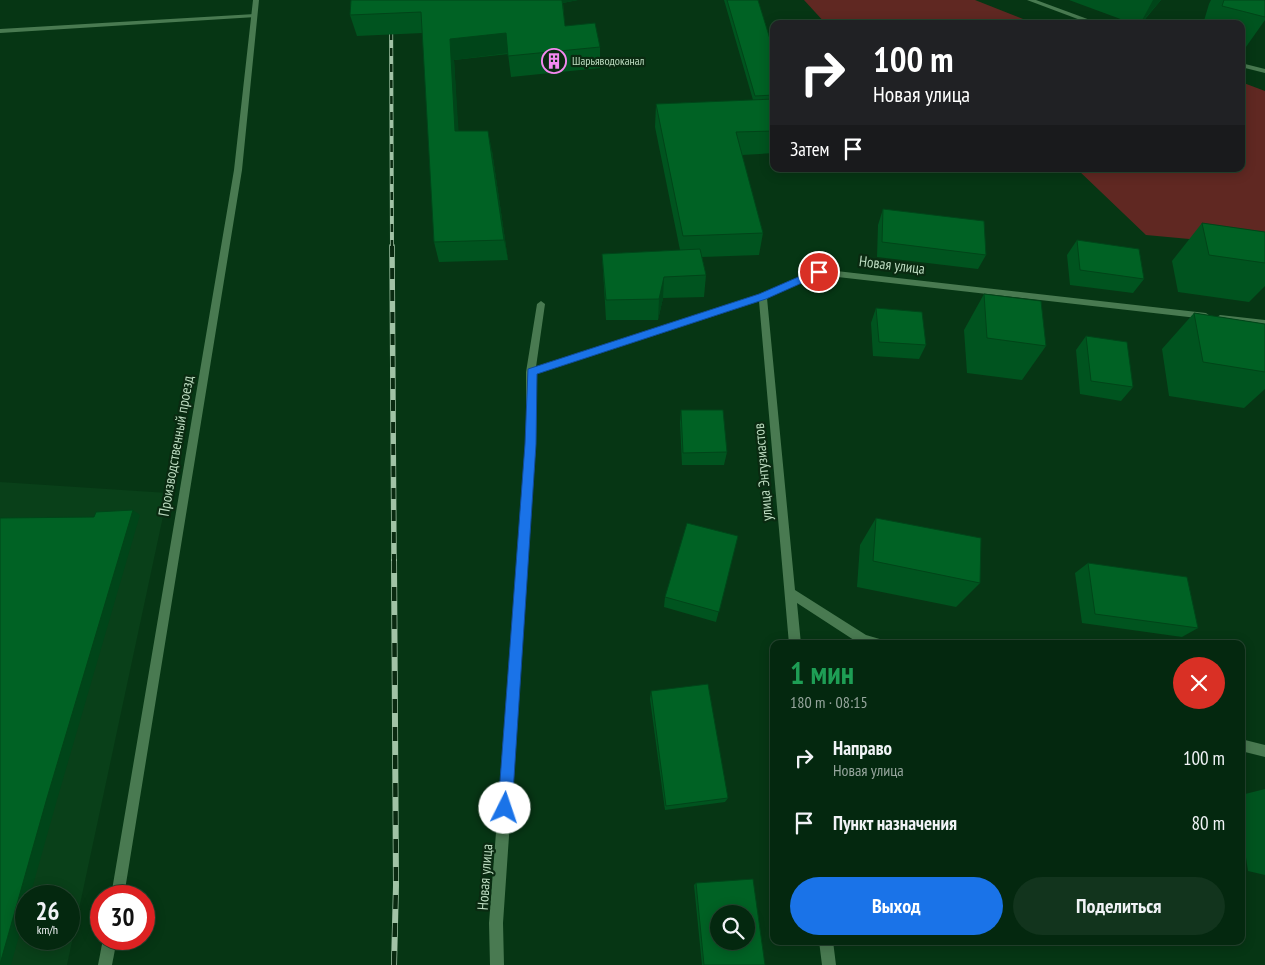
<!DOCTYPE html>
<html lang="ru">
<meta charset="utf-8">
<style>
body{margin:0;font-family:"PT Sans Narrow",sans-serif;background:#12341d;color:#f1f3f6;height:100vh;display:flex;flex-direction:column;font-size:19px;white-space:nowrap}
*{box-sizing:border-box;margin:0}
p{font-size:16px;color:#97a69e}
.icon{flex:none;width:28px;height:28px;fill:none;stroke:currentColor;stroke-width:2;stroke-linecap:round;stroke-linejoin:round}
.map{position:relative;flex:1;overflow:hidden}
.details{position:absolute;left:770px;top:640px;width:475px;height:305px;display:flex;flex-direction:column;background:#04280f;border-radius:10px;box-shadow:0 2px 12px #0003,0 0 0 1px #25442f}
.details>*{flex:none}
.guide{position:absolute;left:770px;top:20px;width:475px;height:152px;border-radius:10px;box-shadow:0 2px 12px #0003,0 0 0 1px #25442f;background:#202124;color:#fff;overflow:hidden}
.controls{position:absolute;left:710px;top:905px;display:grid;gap:10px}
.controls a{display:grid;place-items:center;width:45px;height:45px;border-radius:50%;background:#04280f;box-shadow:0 2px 12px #0003,0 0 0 1px #25442f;font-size:25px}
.speed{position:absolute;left:15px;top:885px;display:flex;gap:10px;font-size:25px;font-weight:700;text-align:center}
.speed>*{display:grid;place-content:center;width:65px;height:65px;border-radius:50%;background:#04280f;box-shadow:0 2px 12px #0003,0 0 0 1px #25442f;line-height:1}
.speed small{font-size:12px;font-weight:400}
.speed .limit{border:8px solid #d22;background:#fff;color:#111}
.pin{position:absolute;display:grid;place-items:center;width:42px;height:42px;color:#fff;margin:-21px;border:2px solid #fff;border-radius:50%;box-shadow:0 1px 5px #0007}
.me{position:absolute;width:55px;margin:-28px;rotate:4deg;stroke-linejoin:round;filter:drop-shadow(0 0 4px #0008)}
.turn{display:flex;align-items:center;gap:18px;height:105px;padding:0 20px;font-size:22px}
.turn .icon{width:65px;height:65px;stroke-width:2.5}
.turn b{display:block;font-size:35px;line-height:42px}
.then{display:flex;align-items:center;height:48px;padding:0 20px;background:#0003;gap:10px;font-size:19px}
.round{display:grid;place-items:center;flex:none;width:52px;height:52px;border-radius:26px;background:#12341d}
.summary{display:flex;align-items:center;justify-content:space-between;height:85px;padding:0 20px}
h1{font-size:30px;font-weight:700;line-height:38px;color:#1e9e55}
.cta{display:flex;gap:10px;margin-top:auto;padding:10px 20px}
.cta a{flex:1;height:58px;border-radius:30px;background:#1a73e8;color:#fff;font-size:20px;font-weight:700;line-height:58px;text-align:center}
.cta a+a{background:#12341d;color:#f1f3f6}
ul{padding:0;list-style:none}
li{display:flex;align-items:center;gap:15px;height:65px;padding:0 20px}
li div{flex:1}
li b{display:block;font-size:19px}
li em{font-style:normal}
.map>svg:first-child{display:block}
</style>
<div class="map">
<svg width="1265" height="965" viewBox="0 0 1265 965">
<rect width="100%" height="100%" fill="#063614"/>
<path fill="#094019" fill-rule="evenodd" d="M0,482L168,493L67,965H0ZM26,896H69V939H26Z"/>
<g fill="#602822">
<polygon points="804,0 975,0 1036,24 826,24"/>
<polygon points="1241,82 1265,91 1265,246 1146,235 1077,169 1241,169"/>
</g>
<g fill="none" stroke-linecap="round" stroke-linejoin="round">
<polygon fill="#497a51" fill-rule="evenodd" points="255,14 257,15 257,17 0,33 0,29"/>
<g fill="#497a51" fill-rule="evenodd">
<polygon points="253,0 259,0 242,170 124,896 111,896 234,170"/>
<polygon points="1027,0 1036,0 1101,24 1091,24"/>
<polygon points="1241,63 1265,69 1265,73 1241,67"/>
<polygon points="819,269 1206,313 1210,316 1206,319 820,275 767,298 795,590 866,635 883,640 884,644 860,644 797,603 801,644 789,644 759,301 536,374 536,444 503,923 504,965 490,965 489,923 526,444 526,372 537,304 541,301 545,304 536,367 760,294"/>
<polygon points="1220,315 1265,320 1265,326 1217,320 1216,318"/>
<polygon points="1241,739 1265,745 1265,757 1241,751"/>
<polygon points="103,939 117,939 112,965 98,965"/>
<polygon points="819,941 833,941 836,965 822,965"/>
</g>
<defs>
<polyline id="rail-far2" points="391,0 392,247"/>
<polyline id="rail-far1" points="392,246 394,562"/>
<polyline id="rail" points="394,965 396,885 394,561"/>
</defs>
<use href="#rail-far2" stroke="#a1c3a6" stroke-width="4"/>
<use href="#rail-far1" stroke="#a1c3a6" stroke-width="5.5"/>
<use href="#rail" stroke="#a1c3a6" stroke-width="6"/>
<use href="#rail-far2" stroke="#0a2a11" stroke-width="2.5" stroke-dasharray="8" stroke-linecap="butt"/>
<use href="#rail-far1" stroke="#0a2a11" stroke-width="4" stroke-dasharray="11" stroke-linecap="butt"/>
<use href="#rail" stroke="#0a2a11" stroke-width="4.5" stroke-dasharray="14" stroke-linecap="butt"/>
</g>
<g fill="#00541f">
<polygon points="351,0 578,0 563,3 565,26 600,47 600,68 511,77 508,54 454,60 458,131 492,151 508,260 439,262 434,242 423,33 357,36 350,15"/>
<polygon points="724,0 758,0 774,52 774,153 742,155 763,233 759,255 702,257 706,275 704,297 663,298 658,320 606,320 602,254 680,250 655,127 656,104 753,100"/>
<polygon points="1069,0 1161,0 1141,24 1134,24"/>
<polygon points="1211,0 1265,0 1265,20 1241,54 1241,24 1203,24 1209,4"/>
<polygon points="883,209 986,255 978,269 877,257 878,225"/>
<polygon points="1202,223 1265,232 1265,286 1249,302 1178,292 1172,261"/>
<polygon points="1077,240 1144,279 1133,293 1070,285 1067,255"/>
<polygon points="984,294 1046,346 1022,380 967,373 964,330"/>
<polygon points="876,308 926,345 919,359 873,356 871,323"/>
<polygon points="1194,313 1265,324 1265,389 1244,408 1169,396 1162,349"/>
<polygon points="1086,336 1133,387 1121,401 1080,394 1076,350"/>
<polygon points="681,410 727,452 724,465 682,465 680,423"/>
<polygon points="876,518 980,583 956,607 857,587 860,545"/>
<polygon points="738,536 716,622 664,607 665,597"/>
<polygon points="1088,563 1198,628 1182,637 1082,623 1075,573"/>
<polygon points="651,691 728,798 725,802 665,810 650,699"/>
<polygon points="1265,789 1265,875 1248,871 1241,824 1241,795"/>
<polygon points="696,883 765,965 702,965 694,885"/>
</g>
<g fill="#004519">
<polygon points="562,0 578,0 562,3"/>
<polygon points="1153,0 1161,0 1140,24"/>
<polygon points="506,33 509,53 454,60 460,152 455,131 450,39"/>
<polygon points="488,131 492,151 508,260 504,240"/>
<polygon points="664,277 663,298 658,320 659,299"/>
<polygon points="133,510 140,515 57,800 30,896 26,896 26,910 11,965 0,965 47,798"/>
</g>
<g fill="#006224" stroke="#004519" fill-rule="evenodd">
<polygon points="351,0 562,0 565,26 595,23 600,47 508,56 506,33 450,39 455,131 488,131 504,240 434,242 421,12 350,15"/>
<polygon points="727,0 758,0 774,52 774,95 755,96"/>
<polygon points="1224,0 1265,0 1265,17 1222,6"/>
<polygon points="774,99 774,131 736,132 763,233 683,236 656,104"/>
<polygon points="883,209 984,221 986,255 882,242"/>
<polygon points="1202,223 1265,232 1265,263 1209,255"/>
<polygon points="1077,240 1139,249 1144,279 1080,270"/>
<polygon points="700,249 706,275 664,277 659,299 606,300 602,254"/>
<polygon points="984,294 1041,301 1046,346 987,338"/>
<polygon points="876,308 922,312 926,345 879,342"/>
<polygon points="1194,313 1265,324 1265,372 1203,362"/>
<polygon points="1086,336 1127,342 1133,387 1091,381"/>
<polygon points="681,410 723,410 727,452 683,453"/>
<polygon points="133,510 47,798 0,964 0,518 94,517 96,512"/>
<polygon points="876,518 981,538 980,583 873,561"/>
<polygon points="687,523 738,536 719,612 665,597"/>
<polygon points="1088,563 1187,577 1198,628 1095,614"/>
<polygon points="708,684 728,798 666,806 651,691"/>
<path d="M753,879L765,965H704L696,883ZM719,914H746V941H719Z"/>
</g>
<polygon fill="#1a73e8" stroke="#114b97" points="819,268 822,269 822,274 766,299 537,374 536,444 512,808 510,813 505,815 500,813 498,808 525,444 528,369 759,294"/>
<defs>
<symbol id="building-ring" viewBox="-11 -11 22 22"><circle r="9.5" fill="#0a2a11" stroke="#f489f0" stroke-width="1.5"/><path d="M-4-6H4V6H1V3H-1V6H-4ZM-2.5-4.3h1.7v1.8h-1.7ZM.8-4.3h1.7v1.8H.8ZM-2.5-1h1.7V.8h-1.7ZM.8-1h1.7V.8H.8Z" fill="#f489f0"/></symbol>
</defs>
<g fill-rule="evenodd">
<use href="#building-ring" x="540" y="47" width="28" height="28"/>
</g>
<g text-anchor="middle" stroke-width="4.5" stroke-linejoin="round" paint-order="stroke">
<g font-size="12" fill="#bddcc1" stroke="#0a2a11" text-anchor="start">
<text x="572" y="65">Шарьяводоканал</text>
</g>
<g font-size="15" fill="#bddcc1" stroke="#0a2a11">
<text transform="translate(892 265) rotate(7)" y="5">Новая улица</text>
<text transform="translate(176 446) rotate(-80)" y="5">Производственный проезд</text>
<text transform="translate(763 472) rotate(-95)" y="5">улица Энтузиастов</text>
<text transform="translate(485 877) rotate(-86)" y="5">Новая улица</text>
</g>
</g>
</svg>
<div class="controls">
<a><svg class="icon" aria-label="search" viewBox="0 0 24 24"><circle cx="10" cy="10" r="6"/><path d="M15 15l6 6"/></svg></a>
</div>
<div class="speed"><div>26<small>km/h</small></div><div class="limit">30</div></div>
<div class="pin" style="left:819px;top:272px;background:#d93025"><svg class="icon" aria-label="arrive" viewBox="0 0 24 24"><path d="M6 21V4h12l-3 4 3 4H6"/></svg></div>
<svg class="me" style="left:505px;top:808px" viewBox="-20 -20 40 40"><circle r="19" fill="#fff"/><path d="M0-13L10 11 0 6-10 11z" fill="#1a73e8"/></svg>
<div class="guide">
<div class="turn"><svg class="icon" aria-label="right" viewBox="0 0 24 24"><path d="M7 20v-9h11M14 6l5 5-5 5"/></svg><div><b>100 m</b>Новая улица</div></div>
<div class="then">Затем<svg class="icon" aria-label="arrive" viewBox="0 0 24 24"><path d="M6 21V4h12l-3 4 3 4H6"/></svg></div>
</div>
<section class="details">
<div class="summary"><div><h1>1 мин</h1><p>180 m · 08:15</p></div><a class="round" style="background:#d93025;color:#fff"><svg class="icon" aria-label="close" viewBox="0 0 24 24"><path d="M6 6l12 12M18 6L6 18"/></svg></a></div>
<ul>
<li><svg class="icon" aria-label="right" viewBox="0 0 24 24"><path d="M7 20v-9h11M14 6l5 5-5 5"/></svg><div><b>Направо</b><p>Новая улица</p></div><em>100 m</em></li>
<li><svg class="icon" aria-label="arrive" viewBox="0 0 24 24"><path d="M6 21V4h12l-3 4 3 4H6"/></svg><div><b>Пункт назначения</b></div><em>80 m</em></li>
</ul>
<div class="cta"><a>Выход</a><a>Поделиться</a></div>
</section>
</div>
